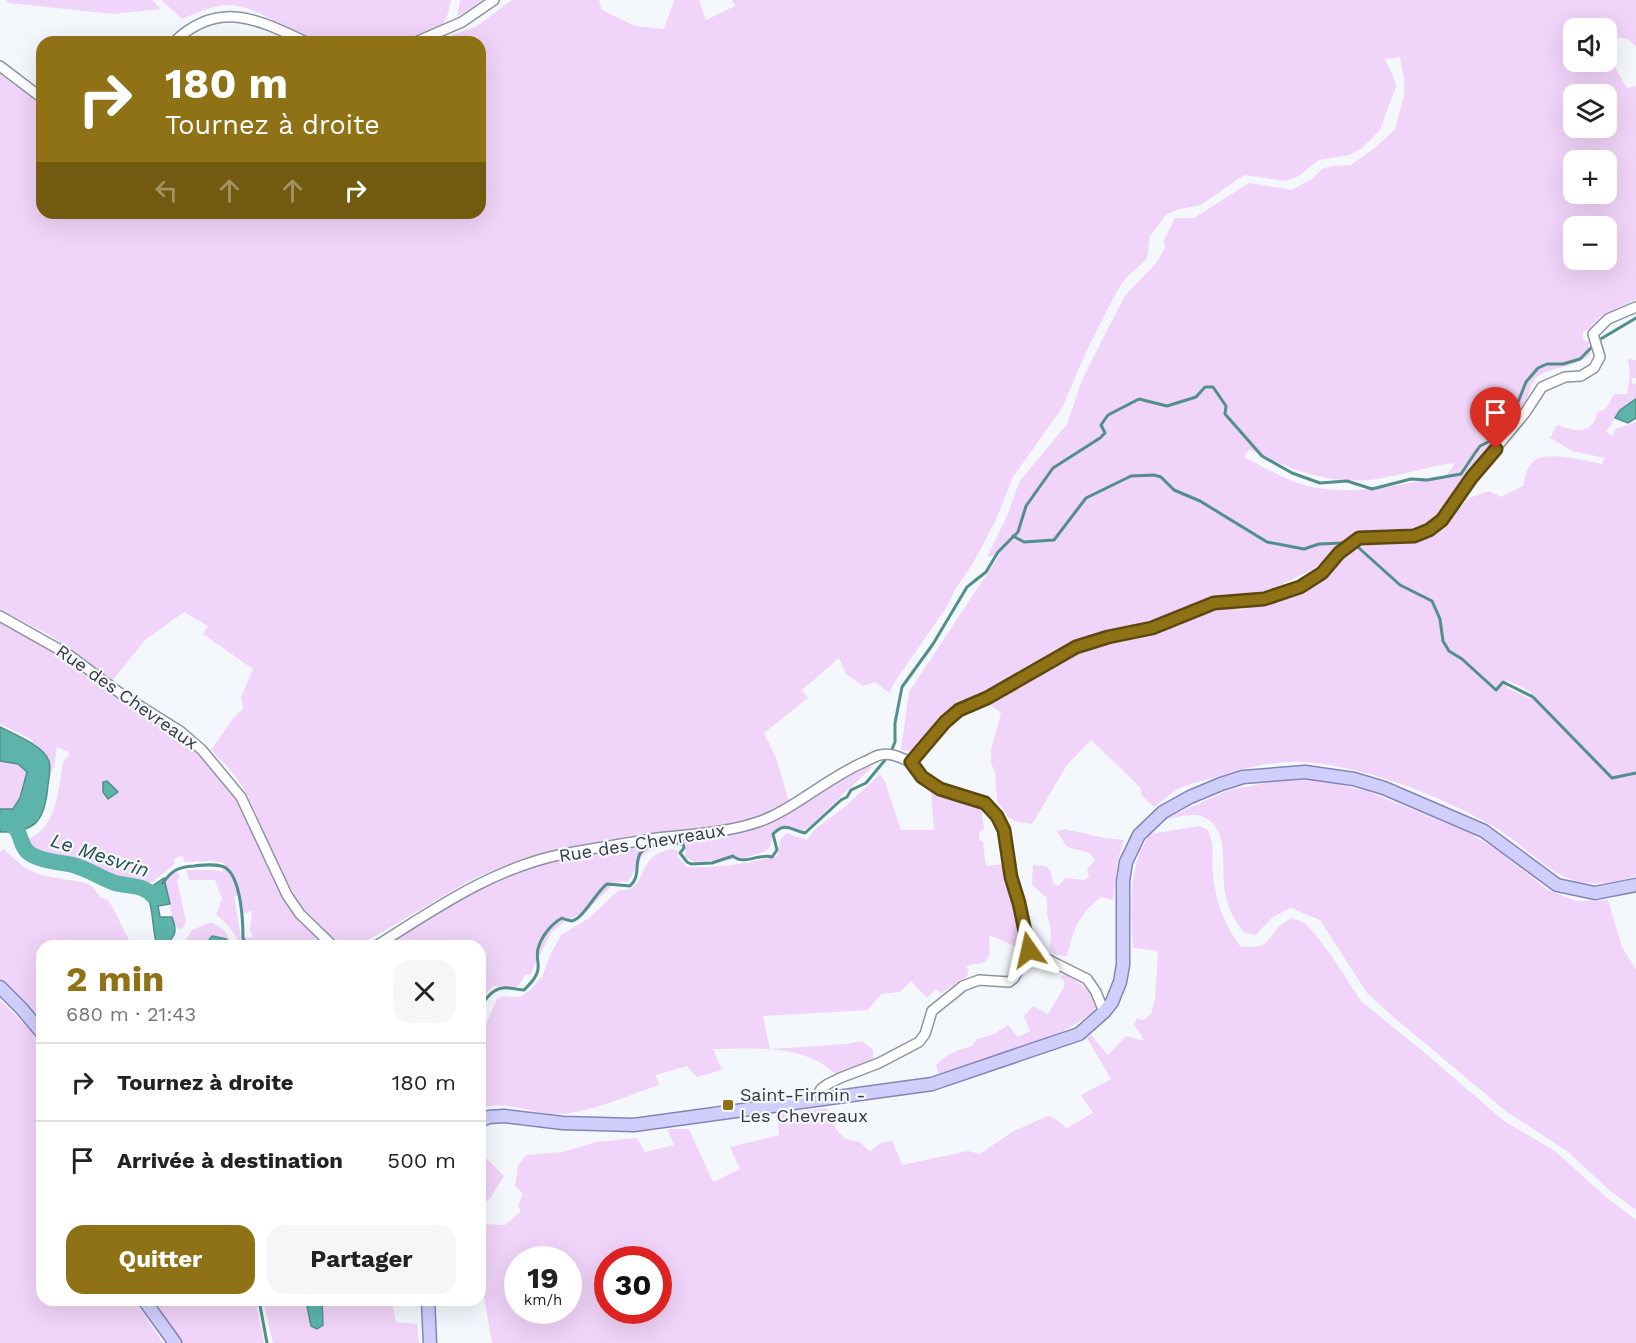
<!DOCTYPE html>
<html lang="fr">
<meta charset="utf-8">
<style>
body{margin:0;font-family:"Work Sans",sans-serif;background:#f6f6f6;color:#222;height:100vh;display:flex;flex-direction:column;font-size:22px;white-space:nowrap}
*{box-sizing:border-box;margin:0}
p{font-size:20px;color:#767676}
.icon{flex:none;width:33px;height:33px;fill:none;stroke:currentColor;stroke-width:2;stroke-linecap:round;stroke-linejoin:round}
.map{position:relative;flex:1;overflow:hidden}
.details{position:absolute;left:36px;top:940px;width:450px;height:366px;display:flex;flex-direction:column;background:#fff;border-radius:18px;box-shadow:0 6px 24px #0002}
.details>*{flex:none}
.top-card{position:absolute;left:36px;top:36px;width:450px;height:183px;border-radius:18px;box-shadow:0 6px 24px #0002;background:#8f7116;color:#fff;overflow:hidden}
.buttons{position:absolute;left:1563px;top:18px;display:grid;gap:12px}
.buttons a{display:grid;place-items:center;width:54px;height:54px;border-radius:12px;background:#fff;box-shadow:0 6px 24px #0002;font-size:30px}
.speed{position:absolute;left:504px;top:1246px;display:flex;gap:12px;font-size:30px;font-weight:700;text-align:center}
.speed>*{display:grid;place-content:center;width:78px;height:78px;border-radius:50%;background:#fff;box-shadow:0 6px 24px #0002;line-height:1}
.speed small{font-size:15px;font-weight:400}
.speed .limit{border:9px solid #d22;background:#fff;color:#111}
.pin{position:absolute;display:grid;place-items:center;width:51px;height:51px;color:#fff;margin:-62px -26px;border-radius:50% 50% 50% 0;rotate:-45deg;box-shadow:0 0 6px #0007}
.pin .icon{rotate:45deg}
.me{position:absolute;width:66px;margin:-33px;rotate:349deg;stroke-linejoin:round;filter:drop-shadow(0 0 4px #0008)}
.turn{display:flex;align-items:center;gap:21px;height:126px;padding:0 30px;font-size:27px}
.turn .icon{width:78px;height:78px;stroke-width:2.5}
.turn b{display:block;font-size:42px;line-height:51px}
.lanes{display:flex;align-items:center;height:57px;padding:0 30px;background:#0003;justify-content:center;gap:30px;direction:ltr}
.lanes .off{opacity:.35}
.round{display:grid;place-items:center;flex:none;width:63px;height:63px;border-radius:18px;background:#f6f6f6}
.headline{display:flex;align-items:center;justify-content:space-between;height:102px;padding:0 30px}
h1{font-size:36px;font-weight:700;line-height:45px;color:#8f7116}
.cta{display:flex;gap:12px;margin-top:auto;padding:12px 30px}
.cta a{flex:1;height:69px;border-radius:18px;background:#8f7116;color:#fff;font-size:24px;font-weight:700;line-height:69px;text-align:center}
.cta a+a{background:#f6f6f6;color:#222}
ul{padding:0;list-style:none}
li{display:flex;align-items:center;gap:18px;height:78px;padding:0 30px;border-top:2px solid #e0e0e0}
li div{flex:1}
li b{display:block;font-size:22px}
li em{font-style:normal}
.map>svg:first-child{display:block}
</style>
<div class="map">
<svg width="1636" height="1343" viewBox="0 0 1636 1343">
<rect width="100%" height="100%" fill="#f4f8fd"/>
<g fill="#f1d4f9" fill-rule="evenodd">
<polygon points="6,0 152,0 161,9 113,14 9,3"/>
<path d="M161,0H451C449,9 447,23 438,29C419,42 344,46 320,42C290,37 263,7 231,5C214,4 197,13 182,19Z"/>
<polygon points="460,0 483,0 457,17"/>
<path d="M512,0H599L602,10L635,26L664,29L674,0H699L706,20L735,6L732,0H1636V47C1629,39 1625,37 1615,38L1609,46L1616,69L1627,88L1636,86V299L1600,317L1588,330L1583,331V340L1589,342L1590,355C1573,368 1556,366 1540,375C1532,379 1529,392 1527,400C1508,423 1489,446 1471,469C1452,492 1446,517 1416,529C1398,536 1375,532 1356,533L1312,570L1261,594L1218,597L1197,602L1156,621L1084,638L1057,649L939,717L914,752L901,750L909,692L1000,554L987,557L1008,514L1019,482L1067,424L1082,380L1124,297L1156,263L1165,248L1164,240L1175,218H1194L1249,183L1292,190L1312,179L1322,169L1331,166L1351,165L1376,147L1395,129L1404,95V79L1400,57L1385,59L1393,75L1396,86L1380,130L1361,149L1349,155L1319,160L1297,177L1285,181L1244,175L1201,205L1176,210L1166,215L1150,236L1147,259L1127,277L1118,289L1086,352L1062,408L1013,477L996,520L972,565L956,588L946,608L896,680L889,693L875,682L863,686L846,674L839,658L802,690L808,698L764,733L776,758L789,801L751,821L723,826L640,834L569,847L524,858L469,881L358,946C301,943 268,836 246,793C238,777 224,763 211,750L234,717L243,709L241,697L253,669L203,634L208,626L184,612L145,640L113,680L49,635L0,609V73L42,105V213H480V42H435L477,26ZM1574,28H1606V62H1574ZM1574,94H1606V128H1574ZM1574,160H1606V194H1574ZM1574,226H1606V260H1574ZM1249,449C1288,468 1324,484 1369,480C1398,477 1426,466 1455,463L1446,476C1402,484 1358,496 1312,487C1288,482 1265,468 1244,457Z"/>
<path d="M1628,359L1636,360V378H1632V383L1636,384V399L1620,410L1606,432L1613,436L1615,429L1636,422V876C1555,902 1545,853 1484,821C1430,792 1365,767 1304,762C1277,760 1244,768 1219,776C1207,780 1192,783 1180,788C1171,793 1162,801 1154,807L1142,796L1140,787L1091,740L1067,765L1032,824L1017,822L1009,818L997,801L995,772L991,763V750L1001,713L988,703L1085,650L1149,633L1223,606L1240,610L1293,597L1319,583L1337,562L1359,543L1368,541L1399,543L1425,538L1448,522L1469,498L1489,491L1501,497L1523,486C1525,477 1527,466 1535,460C1550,451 1585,461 1602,464L1605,458L1572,451L1550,438L1557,425C1574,431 1593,436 1597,412L1606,409L1614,394H1627L1630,374ZM1507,680L1531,692V699L1507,688Z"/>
<path d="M0,621L65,657L169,728L191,746L236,798L287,904L324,946H242L230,928L216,914L222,899L215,880H189L186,870H214L222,872L225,863L211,861L185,862L182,856L174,859L175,864L152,882L126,887C98,869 61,853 27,856L19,849L18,843L20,841C57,834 58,792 63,762L68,757L69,752L57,747L54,767L49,776C49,759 44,753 31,743L33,740L0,724ZM234,896H240L244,914L252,910L250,929L253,937L241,938Z"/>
<polygon points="0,761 18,764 27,772 20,798 12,809 0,809"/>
<path d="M864,766H873C860,780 845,792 831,806C821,815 814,824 802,831C790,829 785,825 774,832L769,849C748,861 718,861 694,862L685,856L686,850L683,845L685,839L724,834Z"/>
<path d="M880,774L885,782L901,830H934L931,791L966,804L981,807L984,829L979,833V840L983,842L986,866L1004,864L1024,950L989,935L990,954L985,962L967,966L968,976L941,993L936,989L927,998L911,981L900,992L881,994L868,1010L763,1016L770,1049L846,1044L862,1041L873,1050V1059L836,1074C830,1070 824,1064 817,1061C785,1045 747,1049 713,1049L722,1070L697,1077L687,1066L656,1075L659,1085C632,1094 586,1114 559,1114C532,1115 507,1099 480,1108V1037L497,999L504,996L520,997L530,990L542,977L550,955L561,935L589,918L619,890C648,893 635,860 664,851C669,849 673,849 678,851L677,856L687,867C718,868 747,864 777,856L781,838L787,833L807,840L815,829L845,807Z"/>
<path d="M1309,778L1367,791L1467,832L1496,849L1548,890L1576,901L1608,900L1622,947L1636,970V1210L1609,1190L1567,1151L1507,1112L1391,1015L1367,993L1320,920L1291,908L1273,917L1255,935L1245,933C1235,922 1229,910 1226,896C1219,872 1233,827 1201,816C1191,813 1174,818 1164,819L1229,790L1286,779Z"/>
<path d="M1199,826L1207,829C1216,845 1211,858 1213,875C1216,904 1224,923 1240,946C1278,952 1263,931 1292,918L1305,923L1313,932L1331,955L1361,1001L1425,1053L1504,1121L1555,1151L1606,1197L1636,1220V1343H492L484,1297L480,1296V1224L505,1225L521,1211L518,1206L523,1194L515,1186L518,1166L526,1155L563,1152L596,1142L637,1138L645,1152L674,1145L667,1129H689L713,1182L740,1169L730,1147L779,1135L777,1114L827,1108L836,1129L845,1139L860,1142L870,1152C877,1145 882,1140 893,1142L902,1165L968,1151L980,1154L1012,1132L1048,1116L1054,1118L1067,1128L1093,1113L1081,1095L1111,1079L1087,1038L1091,1035L1108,1055L1126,1036L1145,1041L1134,1025L1137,1018L1144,1020L1151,1014L1155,999L1158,951L1133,948C1131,908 1127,868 1150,834ZM518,1260H568V1311H518ZM608,1260H658V1311H608Z"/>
<path d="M1065,829L1105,838L1124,840L1117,863L1113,900L1101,897C1078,915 1074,929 1067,956L1056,955L1050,949L1051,929L1047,914V898L1032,885L1033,865L1046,866L1051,872L1053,883L1059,886L1065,878L1085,880L1089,876L1087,869L1095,860L1090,853L1067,847L1057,831Z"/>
<path d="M676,840C666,848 651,846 642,857C636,865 634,875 627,882L621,881L613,885L585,912L565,921L551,933L530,975L526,974L517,988L493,986L480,1001V946H387L431,916L477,889L538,863L639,844Z"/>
<polygon points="3,849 25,868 40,875 86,883 93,887 100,897 108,900 113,908 132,946 42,946 42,1023 0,979 0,852"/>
<polygon points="177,871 180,878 177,880 186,922 182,929 177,928 172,917 166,882 171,874"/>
<polygon points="212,922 224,930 234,946 182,946 192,930"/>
<path d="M1066,974C1080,983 1091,990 1097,1007C1064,1042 984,1059 938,1074L936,1065C946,1054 958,1050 972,1046L977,1039L994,1034L1008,1025L1018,1037L1030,1031L1024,1016L1033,1006L1048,1014L1064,987V981L1060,977Z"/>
<polygon points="0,1000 31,1031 42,1048 42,1300 135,1301 163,1343 0,1343"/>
<polygon points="480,1152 504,1176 491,1197 480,1208"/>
<polygon points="153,1301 256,1301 264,1343 183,1343"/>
<polygon points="263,1301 306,1301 311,1326 323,1325 322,1301 392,1301 396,1322 417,1324 419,1343 273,1343"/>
</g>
<g fill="#5db4ab" stroke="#518f8a" stroke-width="1.5">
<polygon points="1636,399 1636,418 1628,423 1615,418 1620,410"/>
<path d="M0,727C14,734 44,746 49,761C51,768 49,778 48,785C45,819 37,833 0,832V809H13L20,798L27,772L18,764L0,761Z"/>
<polygon points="107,781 118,792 108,799 103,792 103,782"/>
<path d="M164,878L170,904L158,906L160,917H172C178,932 175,936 165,946H157C152,930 154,910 147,894L151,887Z"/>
<polygon points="212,936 226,939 230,943 230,946 210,946 209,940"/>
<polygon points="306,1301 322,1301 323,1325 317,1329 311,1326"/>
</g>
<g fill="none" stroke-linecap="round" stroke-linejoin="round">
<g stroke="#518f8a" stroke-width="3">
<polyline points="1013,536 1024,542 1054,540 1086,498 1131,476 1154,475 1161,477 1174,490 1200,501 1267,542 1304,549 1319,544 1342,543"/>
<polyline points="1359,548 1400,585 1432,601 1440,619 1443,641 1449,651 1462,659 1496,690 1503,682 1533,697 1612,778 1636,773"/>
<path d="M163,883C172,870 178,867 194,866C203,865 218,863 226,868C241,879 243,920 243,938L247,946"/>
<path d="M480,1013C481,1002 492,989 503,988C510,987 517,990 524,990C530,984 537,977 538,969C539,963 536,956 538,949C541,937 551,924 562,918C563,919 572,921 572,921C583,919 596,892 607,884L630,886C640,877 635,867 639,856C644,842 671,842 683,844L684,848L680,853L687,862L691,864L712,863L733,856C744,866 758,853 772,857L777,850L773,834C786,821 790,830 805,833L841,800L847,797L851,790L866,783L890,754L895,742V723L902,687L933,644L967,587L986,572L998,552L1018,532L1026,506L1053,468L1100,438L1105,433L1101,425L1108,415L1139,399L1167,406L1196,397L1205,387H1213L1226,406L1225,414L1262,456L1292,473L1320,483L1347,481L1372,489L1411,479L1427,480L1461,474L1475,453L1480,446L1490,441L1516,407L1526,382L1538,368L1547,364H1563L1580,359L1599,340L1636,318"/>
<polyline points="259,1300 267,1343"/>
</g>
<path stroke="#5db4ab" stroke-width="16" d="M0,821C27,825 15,846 32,855C45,862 59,862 73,865C88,869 101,878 115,883C130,887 143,884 153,896"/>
<defs>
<g id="minor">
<path d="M174,42C218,0 256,18 306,42"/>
<polyline points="416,42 462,22 494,0"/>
<polyline points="0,66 42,98"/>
<polyline points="0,616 69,655 124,696 180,731 202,750 241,797 287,895 300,914 333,946"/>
<polyline points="911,762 945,722 959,710 987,698 1076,647 1108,637 1152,628 1214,603 1264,599 1301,587 1322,573 1339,553 1359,538 1414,536 1429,530 1442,520 1453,507 1472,477 1525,413 1542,387 1565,377 1581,376 1594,368 1600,357 1593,334 1608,319 1636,307"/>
<path d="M376,946C435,909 493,868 563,854C594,848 626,843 657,838C692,834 727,833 761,821C797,807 827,778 864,762C869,760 875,756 880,755C891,752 901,758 911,762"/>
<polyline points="1029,950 1087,979 1096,992 1104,1012"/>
<polyline points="815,1100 821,1089 828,1084 840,1078 879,1063 919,1042 925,1034 932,1011 963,986 979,980 1009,982 1014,978 1029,950 1019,903 1011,877 1004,830 997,816 985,803 941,789 922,777 911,762"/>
</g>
<g id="major">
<polyline points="0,987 22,1009 42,1033"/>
<polyline points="480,1121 489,1117 504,1116 563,1123 634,1125 932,1084 1079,1034 1104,1012 1112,1002 1120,982 1123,965 1123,881 1126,862 1139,835 1163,812 1190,797 1221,784 1243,777 1305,772 1354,779 1384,788 1484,831 1557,885 1595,893 1636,885"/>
<polyline points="144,1300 175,1343"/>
<polyline points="428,1300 430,1343"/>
</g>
</defs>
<use href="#minor" stroke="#8b949f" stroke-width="12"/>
<use href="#major" stroke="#8684b7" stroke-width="15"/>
<use href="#minor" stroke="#fff" stroke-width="9"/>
<use href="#major" stroke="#d0cefb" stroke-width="12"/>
</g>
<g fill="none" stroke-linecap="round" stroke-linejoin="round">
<defs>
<polyline id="route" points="1029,950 1019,903 1011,877 1004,830 997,816 985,803 940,789 922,777 911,762 945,722 959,710 987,698 1076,647 1108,637 1152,628 1214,603 1264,599 1300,587 1322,573 1339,553 1359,538 1414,536 1429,530 1442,520 1472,477 1496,449"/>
</defs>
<use href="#route" stroke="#5d490e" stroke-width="15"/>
<use href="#route" stroke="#8f7116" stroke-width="10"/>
</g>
<rect fill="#8f7116" stroke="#f4f8fd" stroke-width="2" x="722" y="1099" width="12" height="12" rx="3"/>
<g text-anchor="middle" stroke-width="4.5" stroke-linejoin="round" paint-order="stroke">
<g font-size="18" fill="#35393d" stroke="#f4f8fd">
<text transform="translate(127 697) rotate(35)" y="6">Rue des Chevreaux</text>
<text transform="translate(642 843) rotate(-9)" y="6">Rue des Chevreaux</text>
</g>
<g font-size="18" fill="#35393d" stroke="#f4f8fd" text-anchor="start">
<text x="740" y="1101">Saint-Firmin -<tspan x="740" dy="21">Les Chevreaux</tspan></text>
</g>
<g font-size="20" font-style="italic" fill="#244d49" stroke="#f4f8fd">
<text transform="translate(100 855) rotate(18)" y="7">Le Mesvrin</text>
</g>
</g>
</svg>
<div class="buttons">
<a><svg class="icon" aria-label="sound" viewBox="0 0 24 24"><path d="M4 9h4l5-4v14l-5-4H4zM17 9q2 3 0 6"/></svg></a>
<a><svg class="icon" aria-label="layers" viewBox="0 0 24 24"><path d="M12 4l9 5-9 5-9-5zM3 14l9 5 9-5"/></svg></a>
<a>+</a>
<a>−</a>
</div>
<div class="speed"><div>19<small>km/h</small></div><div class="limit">30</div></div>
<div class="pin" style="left:1496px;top:449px;background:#d93025"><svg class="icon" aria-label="arrive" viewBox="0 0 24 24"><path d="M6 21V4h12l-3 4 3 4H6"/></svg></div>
<svg class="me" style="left:1029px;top:950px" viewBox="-20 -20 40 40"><path d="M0-17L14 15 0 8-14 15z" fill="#8f7116" stroke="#fff" stroke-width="4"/></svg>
<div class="top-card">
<div class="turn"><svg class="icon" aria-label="right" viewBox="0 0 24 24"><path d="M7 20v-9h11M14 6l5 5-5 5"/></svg><div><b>180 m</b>Tournez à droite</div></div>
<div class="lanes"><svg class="icon off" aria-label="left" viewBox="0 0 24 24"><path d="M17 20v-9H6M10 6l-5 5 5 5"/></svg><svg class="icon off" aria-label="ahead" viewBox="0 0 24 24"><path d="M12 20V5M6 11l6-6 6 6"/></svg><svg class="icon off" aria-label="ahead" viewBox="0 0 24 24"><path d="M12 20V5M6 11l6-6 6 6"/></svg><svg class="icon" aria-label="right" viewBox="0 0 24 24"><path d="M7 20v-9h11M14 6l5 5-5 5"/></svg></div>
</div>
<section class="details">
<div class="headline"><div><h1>2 min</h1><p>680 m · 21:43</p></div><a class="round"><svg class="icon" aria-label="close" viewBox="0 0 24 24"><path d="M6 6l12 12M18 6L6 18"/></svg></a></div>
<ul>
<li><svg class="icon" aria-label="right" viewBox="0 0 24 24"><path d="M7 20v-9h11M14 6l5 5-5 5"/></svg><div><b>Tournez à droite</b></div><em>180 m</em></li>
<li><svg class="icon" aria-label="arrive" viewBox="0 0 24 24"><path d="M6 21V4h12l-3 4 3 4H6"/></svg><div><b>Arrivée à destination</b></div><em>500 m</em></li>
</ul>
<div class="cta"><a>Quitter</a><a>Partager</a></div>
</section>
</div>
